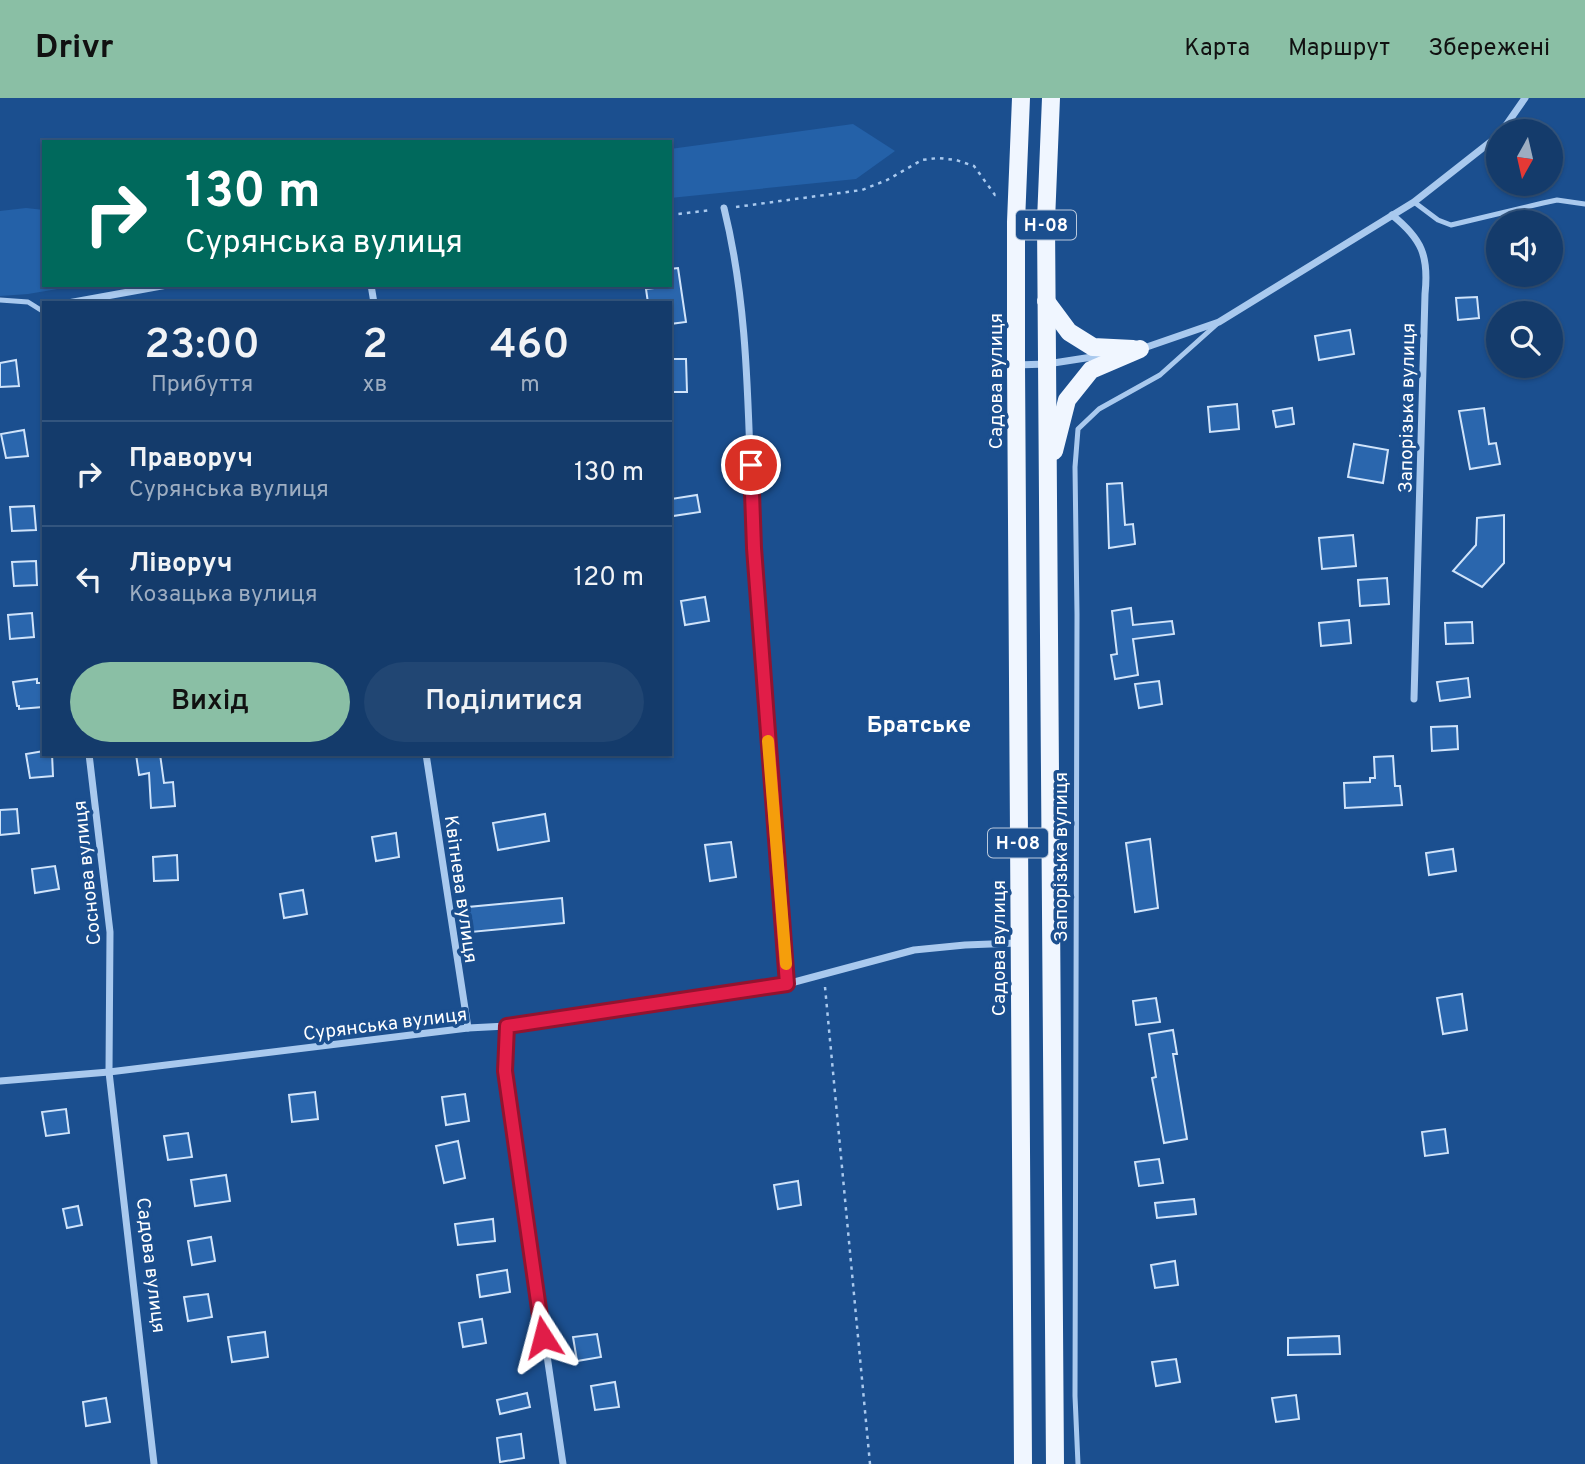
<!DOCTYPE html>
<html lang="uk">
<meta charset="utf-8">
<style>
body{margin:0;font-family:Overpass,sans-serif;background:#214673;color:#f1f3f6;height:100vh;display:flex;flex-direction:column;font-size:26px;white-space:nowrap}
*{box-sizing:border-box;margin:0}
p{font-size:23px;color:#9dadc1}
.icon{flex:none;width:38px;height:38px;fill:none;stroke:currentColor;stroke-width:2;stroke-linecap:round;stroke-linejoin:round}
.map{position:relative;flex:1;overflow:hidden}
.details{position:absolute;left:42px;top:203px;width:630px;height:455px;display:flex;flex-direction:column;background:#143b6b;border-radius:0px;box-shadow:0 2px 5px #0004,0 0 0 2px #33557e}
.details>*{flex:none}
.banner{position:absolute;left:42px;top:42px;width:630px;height:147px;border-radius:0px;box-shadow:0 2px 5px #0004,0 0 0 2px #33557e;background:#00695c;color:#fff;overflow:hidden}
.needle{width:46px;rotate:188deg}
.fabs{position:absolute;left:1486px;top:21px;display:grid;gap:14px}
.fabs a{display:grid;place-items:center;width:77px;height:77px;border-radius:50%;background:#143b6b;box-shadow:0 2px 5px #0004,0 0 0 2px #33557e;font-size:35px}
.pin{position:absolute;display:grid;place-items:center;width:60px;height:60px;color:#fff;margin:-30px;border:4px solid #fff;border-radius:50%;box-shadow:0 2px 7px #0007}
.me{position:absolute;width:77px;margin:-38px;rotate:351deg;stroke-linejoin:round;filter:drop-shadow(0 0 5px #0008)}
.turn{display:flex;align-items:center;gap:24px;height:147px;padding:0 28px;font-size:32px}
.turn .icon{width:91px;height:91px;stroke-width:2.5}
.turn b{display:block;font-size:49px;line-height:60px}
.eta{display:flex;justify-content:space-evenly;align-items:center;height:119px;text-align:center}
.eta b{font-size:42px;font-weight:600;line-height:49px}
.button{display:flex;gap:14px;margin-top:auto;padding:14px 28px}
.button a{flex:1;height:80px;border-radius:42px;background:#8abfa5;color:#111;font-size:28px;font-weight:600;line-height:80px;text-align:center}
.button a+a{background:#214673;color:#f1f3f6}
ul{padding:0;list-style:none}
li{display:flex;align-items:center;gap:21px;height:105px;padding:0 28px;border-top:2px solid #33557e}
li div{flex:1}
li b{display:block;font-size:26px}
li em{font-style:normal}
header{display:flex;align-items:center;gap:42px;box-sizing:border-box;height:98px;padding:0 35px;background:#8abfa5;color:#111}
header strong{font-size:33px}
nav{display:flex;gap:38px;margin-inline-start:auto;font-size:24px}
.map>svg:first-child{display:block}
</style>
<header>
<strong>Drivr</strong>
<nav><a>Карта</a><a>Маршрут</a><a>Збережені</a></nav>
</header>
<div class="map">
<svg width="1585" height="1366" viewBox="0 0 1585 1366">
<rect width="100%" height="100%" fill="#1b4f8f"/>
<g fill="#2461a8">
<polygon points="853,26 895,53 856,81 670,100 670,51"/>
<polygon points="26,110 44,112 44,187 81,187 28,196 0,198 0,113"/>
</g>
<g fill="#2a66ad" stroke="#cfe3fa" stroke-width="2">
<polygon points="678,170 686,224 670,226 670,205 648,205 646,191 670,188 670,171"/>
<polygon points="1477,199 1479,220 1458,222 1456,200"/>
<polygon points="1350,232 1354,256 1319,262 1315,238"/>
<polygon points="670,261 686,261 687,294 670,294"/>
<polygon points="16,262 19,288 0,289 0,265"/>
<polygon points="1237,306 1239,331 1210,334 1208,309"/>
<polygon points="1292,310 1294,326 1276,329 1273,313"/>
<polygon points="1484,310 1489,346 1496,345 1500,366 1470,371 1459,313"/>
<polygon points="24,332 28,358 6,360 1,336"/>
<polygon points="1354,346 1388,352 1383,385 1348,379"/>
<polygon points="1122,385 1125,427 1133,426 1135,446 1109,450 1107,386"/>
<polygon points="697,397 700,414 673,418 671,401"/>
<polygon points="34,408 36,432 12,433 10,409"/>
<polygon points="1504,417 1504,465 1482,489 1453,473 1476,447 1477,420"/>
<polygon points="1353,437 1356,468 1322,471 1319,440"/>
<polygon points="36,463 37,487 14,488 12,464"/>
<polygon points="1387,480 1389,506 1360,508 1358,482"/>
<polygon points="705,499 709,523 685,527 681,503"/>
<polygon points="1131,510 1133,527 1172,523 1174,536 1133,541 1138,577 1115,581 1111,557 1117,556 1112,513"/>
<polygon points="32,515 34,539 10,541 8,517"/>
<polygon points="1349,522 1351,545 1321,548 1319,525"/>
<polygon points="1472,524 1473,545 1446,546 1445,525"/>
<polygon points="1468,580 1470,599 1440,603 1437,584"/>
<polygon points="37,581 37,585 42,585 43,609 19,611 19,608 17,608 13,584"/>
<polygon points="1159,583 1162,606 1139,610 1135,586"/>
<polygon points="1457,628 1458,651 1432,653 1431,629"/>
<polygon points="44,653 44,656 52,656 53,678 30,680 26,656"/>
<polygon points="136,656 160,656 164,685 173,684 175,708 151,710 149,675 139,677"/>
<polygon points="1393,658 1395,688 1400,688 1402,707 1345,710 1344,685 1370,684 1370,680 1375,680 1374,659"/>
<polygon points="17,711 19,735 0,737 0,712"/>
<polygon points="545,716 549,743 498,752 493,725"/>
<polygon points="396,735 399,759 376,763 372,739"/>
<polygon points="1150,741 1158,810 1135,814 1126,745"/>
<polygon points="731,744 736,779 710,783 705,747"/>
<polygon points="1453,751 1456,773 1429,777 1426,755"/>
<polygon points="177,757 178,782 154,783 153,759"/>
<polygon points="55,768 59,791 35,795 32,771"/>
<polygon points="303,792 307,816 284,820 280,796"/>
<polygon points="562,800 564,825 471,834 468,809"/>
<polygon points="1462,896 1467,932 1443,936 1437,900"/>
<polygon points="1156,900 1160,924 1136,927 1133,903"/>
<polygon points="1173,932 1177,956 1173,956 1187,1041 1164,1045 1152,980 1156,979 1149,936"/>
<polygon points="315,994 318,1021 292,1024 289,997"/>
<polygon points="465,996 469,1023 446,1027 442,999"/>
<polygon points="66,1011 69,1035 46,1038 42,1014"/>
<polygon points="1445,1031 1448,1055 1425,1058 1422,1034"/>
<polygon points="188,1035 192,1059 168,1062 164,1038"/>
<polygon points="458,1043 465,1080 444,1085 436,1048"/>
<polygon points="1159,1061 1163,1085 1139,1088 1135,1064"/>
<polygon points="226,1077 230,1103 195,1108 191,1082"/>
<polygon points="798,1083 801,1107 778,1111 774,1087"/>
<polygon points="1194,1101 1196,1116 1157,1120 1155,1105"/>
<polygon points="78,1108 82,1127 67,1130 63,1111"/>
<polygon points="493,1121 495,1143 458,1147 455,1126"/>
<polygon points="211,1139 215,1163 192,1167 188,1143"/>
<polygon points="1175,1163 1178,1187 1155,1190 1151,1167"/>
<polygon points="507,1172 510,1194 480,1199 477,1177"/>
<polygon points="208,1196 212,1219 188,1223 184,1199"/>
<polygon points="482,1221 486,1245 463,1249 459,1225"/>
<polygon points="265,1234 268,1259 232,1264 228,1239"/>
<polygon points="597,1236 601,1259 577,1263 573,1239"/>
<polygon points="1339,1238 1340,1256 1288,1257 1288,1240"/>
<polygon points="1176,1261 1180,1284 1156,1288 1152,1264"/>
<polygon points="615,1284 619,1309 595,1312 591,1288"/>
<polygon points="527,1295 530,1309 500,1316 497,1302"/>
<polygon points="1296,1297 1299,1321 1276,1324 1272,1300"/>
<polygon points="106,1300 110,1324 86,1328 83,1304"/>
<polygon points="521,1336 524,1360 500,1364 497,1340"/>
</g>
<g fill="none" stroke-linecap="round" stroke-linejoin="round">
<g stroke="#a9c9ee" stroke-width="2.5" stroke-dasharray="3.5 5" stroke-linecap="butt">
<polyline points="736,109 862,92 887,82 922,62 938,60 956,62 974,68 995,97 999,97"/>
<polyline points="670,117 712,112"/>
<polyline points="825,889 870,1366"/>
</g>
<g stroke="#a9c9ee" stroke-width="5">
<polyline points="1414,104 1438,122 1451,127 1543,105 1557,102 1585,106"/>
<polyline points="0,202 28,204 44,214"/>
<polyline points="1078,1366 1075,1298 1077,516 1075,369 1078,331 1099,311 1160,277 1217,226"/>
</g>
<g stroke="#a9c9ee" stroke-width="7">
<polyline points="1502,33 1525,0"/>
<path d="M724,110C752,223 747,338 754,453C764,597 776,741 787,886"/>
<path d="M1392,117C1422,141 1429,158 1425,196L1414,601"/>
<polyline points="371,187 374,205"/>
<polyline points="68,205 167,187"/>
<polyline points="1141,251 1219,224 1414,104 1498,38"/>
<polyline points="1016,267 1047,266 1105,257"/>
<polyline points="89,656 110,834 109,974 154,1366"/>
<polyline points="426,656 468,930"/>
<polyline points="507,928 505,973 563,1366"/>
<polyline points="0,983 109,974 468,930 507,928 787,886 914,852 965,847 1017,845"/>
</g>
<g stroke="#f0f6ff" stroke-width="18">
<polyline points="1021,0 1016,124 1016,267 1023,1366"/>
<polyline points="1051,0 1046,123 1055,1366"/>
<polyline points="1046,203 1069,234 1093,249 1133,251"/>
<polyline points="1054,353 1067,302 1091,272 1140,251"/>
</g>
</g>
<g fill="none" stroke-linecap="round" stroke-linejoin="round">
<defs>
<polyline id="route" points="543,1239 505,973 507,928 787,886 754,450 751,367"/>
</defs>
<use href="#route" stroke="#92132f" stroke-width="18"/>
<use href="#route" stroke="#e11d48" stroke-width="12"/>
<polyline stroke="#f59e0b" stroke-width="12" points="768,643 786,866"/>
</g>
<g text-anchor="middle" stroke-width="7" stroke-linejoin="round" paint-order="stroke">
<g fill="#1b4f8f" stroke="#bbcadd" stroke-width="2">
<rect x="1016" y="112.5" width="60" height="29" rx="5"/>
<rect x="988" y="730.5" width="60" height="29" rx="5"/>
</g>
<g font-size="18" font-weight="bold" fill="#fff">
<text x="1046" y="133">Н-08</text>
<text x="1018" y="751">Н-08</text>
</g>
<g font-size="19" fill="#fff" stroke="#1b4f8f">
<text transform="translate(995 283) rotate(-90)" y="7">Садова вулиця</text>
<text transform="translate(1406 310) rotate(-89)" y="7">Запорізька вулиця</text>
<text transform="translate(1060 759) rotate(-90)" y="7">Запорізька вулиця</text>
<text transform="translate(86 775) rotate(-96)" y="7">Соснова вулиця</text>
<text transform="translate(462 791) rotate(82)" y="7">Квітнева вулиця</text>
<text transform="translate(998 850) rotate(-90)" y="7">Садова вулиця</text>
<text transform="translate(385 925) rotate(-7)" y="7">Сурянська вулиця</text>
<text transform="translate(152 1167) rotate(83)" y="7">Садова вулиця</text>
</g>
<g font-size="23" font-weight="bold" fill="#fff" stroke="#1b4f8f">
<text x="919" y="634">Братське</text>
</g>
</g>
</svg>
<div class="fabs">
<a><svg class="needle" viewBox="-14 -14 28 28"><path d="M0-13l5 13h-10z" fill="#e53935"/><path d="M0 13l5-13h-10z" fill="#9dadc1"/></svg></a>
<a><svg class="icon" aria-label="sound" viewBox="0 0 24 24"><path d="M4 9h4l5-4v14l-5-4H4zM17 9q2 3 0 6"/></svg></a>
<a><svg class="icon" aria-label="search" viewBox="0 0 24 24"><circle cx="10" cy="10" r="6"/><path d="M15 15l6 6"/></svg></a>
</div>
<div class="pin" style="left:751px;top:367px;background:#d93025"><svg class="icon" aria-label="arrive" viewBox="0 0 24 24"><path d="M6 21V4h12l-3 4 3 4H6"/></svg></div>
<svg class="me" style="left:543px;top:1239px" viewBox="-20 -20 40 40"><path d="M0-17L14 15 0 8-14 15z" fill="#e11d48" stroke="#fff" stroke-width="4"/></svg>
<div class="banner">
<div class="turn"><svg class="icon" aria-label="right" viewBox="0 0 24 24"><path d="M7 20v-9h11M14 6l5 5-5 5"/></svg><div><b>130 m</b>Сурянська вулиця</div></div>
</div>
<section class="details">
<div class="eta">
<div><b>23:00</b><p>Прибуття</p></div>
<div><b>2</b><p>хв</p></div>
<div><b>460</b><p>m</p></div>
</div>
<ul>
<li><svg class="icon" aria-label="right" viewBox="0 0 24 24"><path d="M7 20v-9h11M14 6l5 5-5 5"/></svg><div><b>Праворуч</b><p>Сурянська вулиця</p></div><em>130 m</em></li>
<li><svg class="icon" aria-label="left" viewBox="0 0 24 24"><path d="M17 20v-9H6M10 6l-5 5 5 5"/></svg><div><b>Ліворуч</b><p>Козацька вулиця</p></div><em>120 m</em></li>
</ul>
<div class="button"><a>Вихід</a><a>Поділитися</a></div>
</section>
</div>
